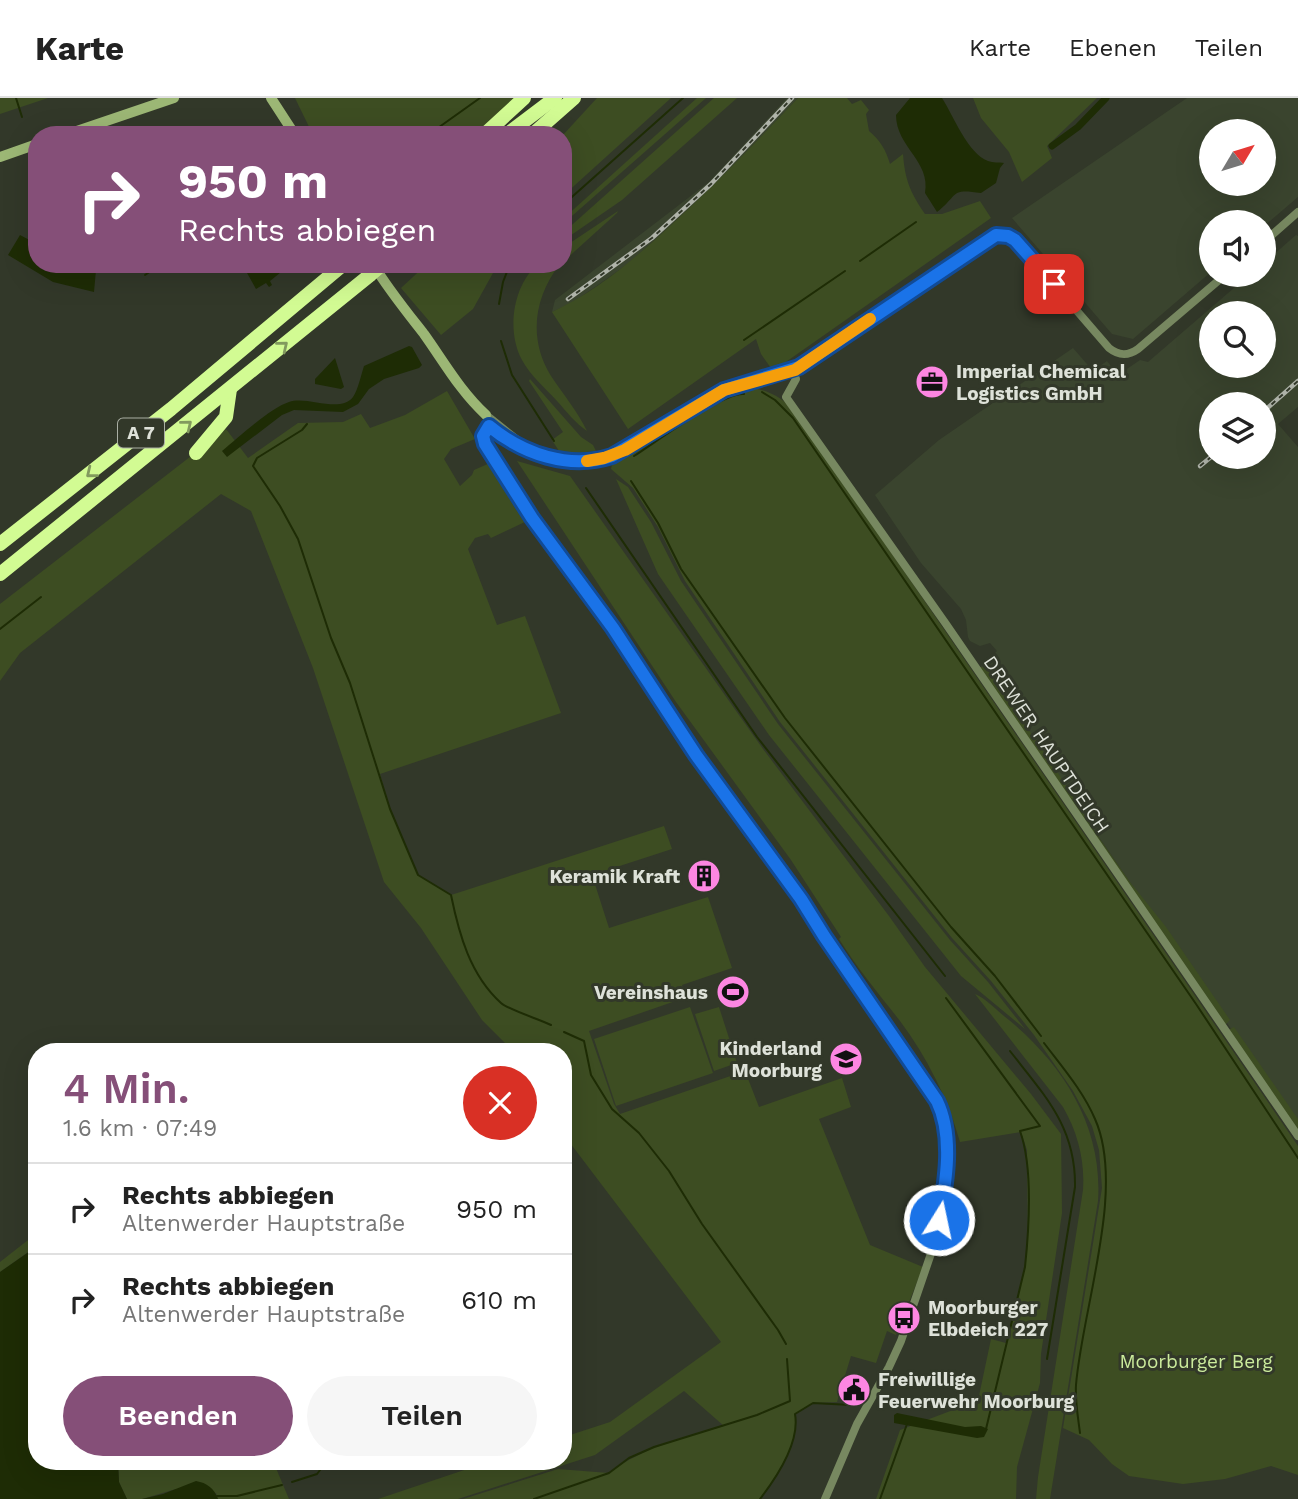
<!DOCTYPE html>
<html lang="de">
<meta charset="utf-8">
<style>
body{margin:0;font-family:"Work Sans",sans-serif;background:#f6f6f6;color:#222;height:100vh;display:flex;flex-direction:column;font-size:26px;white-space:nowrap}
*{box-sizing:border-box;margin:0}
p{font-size:23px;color:#767676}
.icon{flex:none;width:38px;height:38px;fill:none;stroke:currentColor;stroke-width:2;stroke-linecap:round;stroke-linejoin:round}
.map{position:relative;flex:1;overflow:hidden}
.drawer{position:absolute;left:28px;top:945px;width:544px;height:427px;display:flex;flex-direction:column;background:#fff;border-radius:28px;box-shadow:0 7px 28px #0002}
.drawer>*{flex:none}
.hud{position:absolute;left:28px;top:28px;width:544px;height:147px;border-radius:28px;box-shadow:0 7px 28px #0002;background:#854f78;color:#fff;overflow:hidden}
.needle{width:46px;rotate:52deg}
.tools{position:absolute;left:1199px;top:21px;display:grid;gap:14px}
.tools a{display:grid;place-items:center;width:77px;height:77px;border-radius:50%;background:#fff;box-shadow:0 7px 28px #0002;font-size:35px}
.pin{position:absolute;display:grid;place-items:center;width:60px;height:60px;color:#fff;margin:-30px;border-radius:14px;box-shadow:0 4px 10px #0006}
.me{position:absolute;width:77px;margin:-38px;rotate:10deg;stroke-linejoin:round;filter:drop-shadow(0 0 5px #0008)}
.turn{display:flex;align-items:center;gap:24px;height:147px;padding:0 35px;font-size:32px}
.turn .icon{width:91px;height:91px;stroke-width:2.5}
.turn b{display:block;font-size:49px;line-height:60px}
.round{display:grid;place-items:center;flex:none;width:74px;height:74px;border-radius:37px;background:#f6f6f6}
.summary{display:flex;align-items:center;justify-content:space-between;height:119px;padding:0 35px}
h1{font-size:42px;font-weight:600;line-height:52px;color:#854f78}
.primary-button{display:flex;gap:14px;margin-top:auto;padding:14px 35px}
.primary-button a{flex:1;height:80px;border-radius:42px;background:#854f78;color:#fff;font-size:28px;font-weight:600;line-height:80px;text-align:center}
.primary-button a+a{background:#f6f6f6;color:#222}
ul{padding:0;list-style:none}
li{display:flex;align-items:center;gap:21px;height:91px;padding:0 35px;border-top:2px solid #e0e0e0}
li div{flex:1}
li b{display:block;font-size:26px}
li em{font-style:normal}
header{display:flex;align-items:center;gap:42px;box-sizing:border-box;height:98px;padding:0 35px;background:#fff;border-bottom:2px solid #e0e0e0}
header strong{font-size:33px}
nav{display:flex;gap:38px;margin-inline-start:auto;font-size:24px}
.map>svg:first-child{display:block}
</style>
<header>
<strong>Karte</strong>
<nav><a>Karte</a><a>Ebenen</a><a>Teilen</a></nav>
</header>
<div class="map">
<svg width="1298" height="1401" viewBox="0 0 1298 1401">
<rect width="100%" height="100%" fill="#323829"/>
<g fill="#3a442e" fill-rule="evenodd">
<polygon points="787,0 798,0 713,89 628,166 572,205 552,214 555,202 709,84"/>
<path d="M1187,0H1298V99L1264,128V124H1211V174L1133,241L1112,236L1012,120ZM1211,33H1264V86H1211Z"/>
<path d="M1296,137L1298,138V309L1278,326L1298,349V1028L981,568L997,553L990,545L980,548L970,543L968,539L966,522L961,511L921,465L875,397L939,342L1073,250L1093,273L1107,263L1118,277L1140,262L1148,264L1249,177H1264V165ZM1211,215H1264V268H1211ZM1211,306H1264V359H1211Z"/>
</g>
<g fill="#3d4d22">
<polygon points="0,0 48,0 0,16"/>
<polygon points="295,0 515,0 475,37 313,37"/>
<polygon points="597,0 671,0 564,97 563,37"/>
<polygon points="697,0 706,0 564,125 564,120"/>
<polygon points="714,0 737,0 622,102 564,142 564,134"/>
<path d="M798,0H847L852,6L861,2L869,12L866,16L869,33C880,42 886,52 890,66L903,56C905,82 910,94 925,116H942L980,103L991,120L773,273L761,256L756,241L628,331L552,214C597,193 633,162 669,129C714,88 756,44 798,0Z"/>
<polygon points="973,0 1097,0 1047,48 1052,60 1022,84 1009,54 981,20"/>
<polygon points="618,113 617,115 564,163 564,149"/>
<polygon points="427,166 498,166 473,211 441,237 401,190"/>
<path d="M538,166H560C534,199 528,241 551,278C563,296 578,314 587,333C576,326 566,313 557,303C545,290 530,277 522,262C506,233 513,187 538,166Z"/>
<polygon points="530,281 581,339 593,347 596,353 578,355 559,353 552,342 563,334 529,283"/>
<path d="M746,289C766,291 781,298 795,314L1298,1048V1377L1271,1368L1225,1381L1183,1386L1129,1378L1112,1366L1089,1342L1063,1330L1102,1090L1099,1052L1092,1028L1073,993L1034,937L991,883L952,840L780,624L685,483L658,429L633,390L611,371L613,363L725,294Z"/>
<path d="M447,293L475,341L451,351L444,361L460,388L472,377L474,372L490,365L529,422L491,440L488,436L475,440L468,451L497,527L525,518L561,615L380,676L390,711L418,777L451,797L664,728L672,751L592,777L609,830L708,799L732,870L682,887L687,899L589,933L614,1006L620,1016L745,973L759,1009L842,980L851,1009L819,1021L870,1147L923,1169L896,1237L887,1233L876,1265L851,1258L837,1304L813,1305L795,1316C801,1340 775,1382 760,1401H463L558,1371L609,1375C643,1349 684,1340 724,1328L684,1293L595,1357L458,1401H378L491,1363H564V1339L610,1324L721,1244L564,1037V954H514L482,922L421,830L384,784L313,570L251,413L221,396L20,555L0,583V506L226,331L248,360L298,325L343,324L361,316L370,330L405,317Z"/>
<path d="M517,363L570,378L763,651L889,818L925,869L1031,996L1061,1036L1062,1115L1041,1256L1040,1285L1017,1369L1016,1401H876L900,1332L961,1309L976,1312L991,1241L1006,1245L1025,1169L1028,1144L1027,1052L1021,1034L960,1044C948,1001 927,959 900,923C879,896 857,870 839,841L841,839L791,762L676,604Z"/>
<polygon points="616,381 628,389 651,424 681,483 778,626 950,842 988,884 1025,931 961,878 769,637 658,476"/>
<polygon points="978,569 986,569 1062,681 1093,731 1130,784 1166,829 1230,922 1225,927"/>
<path d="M975,896C987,901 998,914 1009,922C1064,968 1103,1029 1098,1103L1050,1401H1036L1038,1379L1083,1092C1085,1063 1078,1035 1063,1009Z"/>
<polygon points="690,909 713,975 616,1008 594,941"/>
<polygon points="719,909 737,965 714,973 695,916"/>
<polygon points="1234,929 1298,1021 1298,1036 1228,932"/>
<polygon points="37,1135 37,1152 31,1152 0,1174 0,1164"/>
<polygon points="118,1363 273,1363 289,1401 218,1401 216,1395 176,1391 142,1401 127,1401 119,1384"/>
</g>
<g fill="#1e2c05">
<path d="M910,0H942C953,17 968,56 988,63C993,65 999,64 1004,65L1000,70L996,85L981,95C949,90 959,97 937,114L925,95C931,63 896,49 896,17Z"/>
<polygon points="20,137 37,146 37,166 78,166 78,172 96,172 94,194 53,184 8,157"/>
<polygon points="242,166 291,166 270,183 272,187 269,189 266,185 256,191"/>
<path d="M409,248L412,249L422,267L419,270L384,281L369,291L358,306L343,314L294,312L282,317L227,359L222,353C238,340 270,310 289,304C306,297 340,316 353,299C358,292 361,277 364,268Z"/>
<polygon points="335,260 344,289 341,291 315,286 315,281"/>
<polygon points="33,1151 37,1152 37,1363 118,1363 119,1384 127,1401 0,1401 0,1174"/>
<polygon points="897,1315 965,1329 981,1328 988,1331 984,1339 977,1340 894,1325 894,1317"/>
<path d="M196,1383C207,1385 214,1390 218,1401H142L163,1396Z"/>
</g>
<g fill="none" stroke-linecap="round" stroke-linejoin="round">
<g stroke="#1e2c05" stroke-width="2">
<polyline points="16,0 22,19"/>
<polyline points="428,37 480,0"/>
<polyline points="33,63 37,81"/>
<polyline points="564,106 683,0"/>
<polyline points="860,163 916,124"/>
<polyline points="145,177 161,166"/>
<polyline points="499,206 503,184 510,166"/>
<polyline points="744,242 845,173"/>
<polyline points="501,243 512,277 554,343"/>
<polyline points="762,294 775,302 793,320 1196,906 1298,1060"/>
<path d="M307,326L302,332L257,360L253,368L280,408L298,441L331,540L350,585L390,711L418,777L451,797C459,836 470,877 501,905C509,912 539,921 551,927"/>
<path d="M634,358C656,344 723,294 744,296"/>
<polyline points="631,383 658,425 681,471 785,620 951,829 995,878 1041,938"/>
<polyline points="586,390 757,639 945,878"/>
<polyline points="0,531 41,499"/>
<path d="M946,900L1040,1028L1020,1033C1033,1069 1029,1131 1025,1169L986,1331"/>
<polyline points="564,934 584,943 591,977 612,1011 639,1035 669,1073 702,1126 778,1232 786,1246"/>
<path d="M1044,945C1063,970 1083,993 1095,1021C1126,1091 1082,1211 1076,1287C1075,1303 1078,1319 1080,1335"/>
<path d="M1010,953C1045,998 1076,1029 1075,1089L1047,1261"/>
<polyline points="292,1384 317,1376 327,1363"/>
<polyline points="217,1398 237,1398 282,1387"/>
<polyline points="534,1401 609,1375 629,1360 654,1349 757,1317 790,1303 787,1261"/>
<path d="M760,1401C777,1379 800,1344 795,1316L813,1305L851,1307"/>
<polyline points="880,1401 907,1326"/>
</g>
<polyline stroke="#1e2c05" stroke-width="7" points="1052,48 1078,29 1106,0"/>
<g stroke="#778860" stroke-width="8">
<polyline points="1264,144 1298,114"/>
<polyline points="793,272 796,281 786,299 946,526 1298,1038"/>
<polyline points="486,317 489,328 484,336 485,346 532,420 613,530 696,657 801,801 824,838 928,988 941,1011 946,1047 945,1088 936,1141 901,1243 889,1269 857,1326 825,1401"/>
<polyline points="486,317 525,348"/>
<path d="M489,328C507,343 516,346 536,354C611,385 660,323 722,293C746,282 775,282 799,269L996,137L1008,138L1020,147L1109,250C1119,258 1128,258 1138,251L1225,177"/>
</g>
<g stroke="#9cb775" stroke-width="10">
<polyline points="271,0 295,37"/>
<polyline points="65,37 174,0"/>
<polyline points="0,59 37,46"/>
<path d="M373,166C388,191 406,213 424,236C444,264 460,293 486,317"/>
</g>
<g stroke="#d2fb93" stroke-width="14">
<polyline points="484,37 524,0"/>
<polyline points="506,37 555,0"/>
<polyline points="532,37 574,0"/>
<polyline points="196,355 226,319 230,291"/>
<polyline points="0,446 171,311 344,166"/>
<polyline points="0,476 370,177"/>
</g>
<defs>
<g id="rail">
<polyline points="568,201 652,140 711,86 792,0"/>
<polyline points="1264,313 1298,283"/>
<polyline points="1200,368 1211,359"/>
</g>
</defs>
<use href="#rail" stroke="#afb3a9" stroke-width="4.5"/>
<use href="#rail" stroke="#323829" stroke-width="2" stroke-dasharray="5" stroke-linecap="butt"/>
<polyline stroke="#d2fb93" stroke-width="14" points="370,177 383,166"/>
</g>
<defs><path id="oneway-chevron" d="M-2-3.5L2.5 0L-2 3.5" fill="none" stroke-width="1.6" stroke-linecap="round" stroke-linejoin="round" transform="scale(1.75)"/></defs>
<g stroke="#829a5e">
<use href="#oneway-chevron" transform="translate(283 248) rotate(-39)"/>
<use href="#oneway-chevron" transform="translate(187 327) rotate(-39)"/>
<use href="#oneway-chevron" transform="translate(91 375) rotate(141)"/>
</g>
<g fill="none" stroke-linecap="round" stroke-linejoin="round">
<defs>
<path id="route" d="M939,1122C946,1085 954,1038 937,1003L824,838L801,801L696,657L613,530L532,420L485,346L483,338L489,328C523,356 569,372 612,358L724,292L799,269L996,137L1008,138L1015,142L1054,186"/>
</defs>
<use href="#route" stroke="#114b97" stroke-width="18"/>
<use href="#route" stroke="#1a73e8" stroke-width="12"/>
<polyline stroke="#f59e0b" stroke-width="12" points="587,363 604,360 625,352 724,292 795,272 870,221"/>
</g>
<defs>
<symbol id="office-disc" viewBox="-11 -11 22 22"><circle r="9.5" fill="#fd86e2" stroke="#323829"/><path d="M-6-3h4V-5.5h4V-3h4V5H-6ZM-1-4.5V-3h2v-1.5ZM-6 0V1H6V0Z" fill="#111"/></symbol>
<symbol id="building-disc" viewBox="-11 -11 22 22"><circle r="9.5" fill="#fd86e2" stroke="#323829"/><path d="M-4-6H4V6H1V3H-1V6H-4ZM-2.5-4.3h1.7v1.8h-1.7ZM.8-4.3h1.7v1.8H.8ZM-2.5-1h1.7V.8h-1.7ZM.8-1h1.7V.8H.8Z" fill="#111"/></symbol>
<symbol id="stadium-disc" viewBox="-11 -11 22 22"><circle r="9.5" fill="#fd86e2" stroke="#323829"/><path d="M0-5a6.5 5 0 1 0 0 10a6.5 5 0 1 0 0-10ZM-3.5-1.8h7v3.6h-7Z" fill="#111"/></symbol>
<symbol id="school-disc" viewBox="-11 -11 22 22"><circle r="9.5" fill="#fd86e2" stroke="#323829"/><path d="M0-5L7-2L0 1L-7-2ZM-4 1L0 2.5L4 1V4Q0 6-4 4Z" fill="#111"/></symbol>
<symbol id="bus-disc" viewBox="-11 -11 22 22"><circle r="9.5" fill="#fd86e2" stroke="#323829"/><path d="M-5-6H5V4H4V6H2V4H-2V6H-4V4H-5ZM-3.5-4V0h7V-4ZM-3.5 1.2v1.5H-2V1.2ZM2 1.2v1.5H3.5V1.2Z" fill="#111"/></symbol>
<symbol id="civic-disc" viewBox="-11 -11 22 22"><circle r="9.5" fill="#fd86e2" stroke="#323829"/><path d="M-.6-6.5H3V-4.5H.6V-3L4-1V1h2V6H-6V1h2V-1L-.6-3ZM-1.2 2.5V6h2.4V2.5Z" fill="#111"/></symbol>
</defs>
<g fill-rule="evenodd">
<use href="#office-disc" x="913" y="265" width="38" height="38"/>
<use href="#building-disc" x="685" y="759" width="38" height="38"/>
<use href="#stadium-disc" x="714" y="875" width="38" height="38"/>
<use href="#school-disc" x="827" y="942" width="38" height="38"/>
<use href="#bus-disc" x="885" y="1201" width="38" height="38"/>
<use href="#civic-disc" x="835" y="1273" width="38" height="38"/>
</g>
<g text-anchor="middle" stroke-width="6" stroke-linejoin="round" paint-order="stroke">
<rect fill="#323829" stroke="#aaafa4" stroke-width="2" x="118" y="320.5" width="46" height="29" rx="5"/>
<g font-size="18" font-weight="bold" fill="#dee2d9">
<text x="141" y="341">A 7</text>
</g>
<g font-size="19" font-weight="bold" fill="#dee2d9" stroke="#323829" text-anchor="start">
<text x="956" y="280">Imperial Chemical<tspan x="956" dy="22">Logistics GmbH</tspan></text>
<text x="680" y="785" text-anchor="end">Keramik Kraft</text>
<text x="708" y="901" text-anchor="end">Vereinshaus</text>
<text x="822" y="957" text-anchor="end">Kinderland<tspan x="822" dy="22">Moorburg</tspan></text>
<text x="928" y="1216">Moorburger<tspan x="928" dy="22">Elbdeich 227</tspan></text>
<text x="878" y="1288">Freiwillige<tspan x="878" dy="22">Feuerwehr Moorburg</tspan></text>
</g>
<g font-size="19" fill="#dee2d9" stroke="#323829">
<text transform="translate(1047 646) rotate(56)" y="7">DREWER HAUPTDEICH</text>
</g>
<g font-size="19" fill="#cbeb9c" stroke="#323829">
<text x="1196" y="1270">Moorburger Berg</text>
</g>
</g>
</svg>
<div class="tools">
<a><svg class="needle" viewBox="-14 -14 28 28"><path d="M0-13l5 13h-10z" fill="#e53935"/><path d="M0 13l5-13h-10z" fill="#767676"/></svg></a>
<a><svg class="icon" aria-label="sound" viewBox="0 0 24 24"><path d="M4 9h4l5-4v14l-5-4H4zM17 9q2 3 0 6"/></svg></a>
<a><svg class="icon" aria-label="search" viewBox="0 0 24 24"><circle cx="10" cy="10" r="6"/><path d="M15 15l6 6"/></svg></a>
<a><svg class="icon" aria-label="layers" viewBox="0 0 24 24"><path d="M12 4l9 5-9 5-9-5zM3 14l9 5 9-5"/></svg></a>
</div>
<div class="pin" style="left:1054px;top:186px;background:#d93025"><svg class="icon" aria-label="arrive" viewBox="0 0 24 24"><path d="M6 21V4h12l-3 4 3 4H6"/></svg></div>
<svg class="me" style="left:939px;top:1122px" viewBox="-20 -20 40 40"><circle r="17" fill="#1a73e8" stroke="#fff" stroke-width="3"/><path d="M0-11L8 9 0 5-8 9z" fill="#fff"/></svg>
<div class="hud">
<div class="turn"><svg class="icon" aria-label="right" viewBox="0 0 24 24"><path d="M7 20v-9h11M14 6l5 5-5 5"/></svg><div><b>950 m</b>Rechts abbiegen</div></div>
</div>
<section class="drawer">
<div class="summary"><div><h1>4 Min.</h1><p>1.6 km · 07:49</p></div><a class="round" style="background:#d93025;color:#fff"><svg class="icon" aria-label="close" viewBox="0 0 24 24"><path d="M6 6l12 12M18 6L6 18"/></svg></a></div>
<ul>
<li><svg class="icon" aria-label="right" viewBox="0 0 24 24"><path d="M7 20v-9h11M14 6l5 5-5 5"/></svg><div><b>Rechts abbiegen</b><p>Altenwerder Hauptstraße</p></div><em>950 m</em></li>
<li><svg class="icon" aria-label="right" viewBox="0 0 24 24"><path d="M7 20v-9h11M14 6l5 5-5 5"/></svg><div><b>Rechts abbiegen</b><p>Altenwerder Hauptstraße</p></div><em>610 m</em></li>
</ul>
<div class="primary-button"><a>Beenden</a><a>Teilen</a></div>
</section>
</div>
